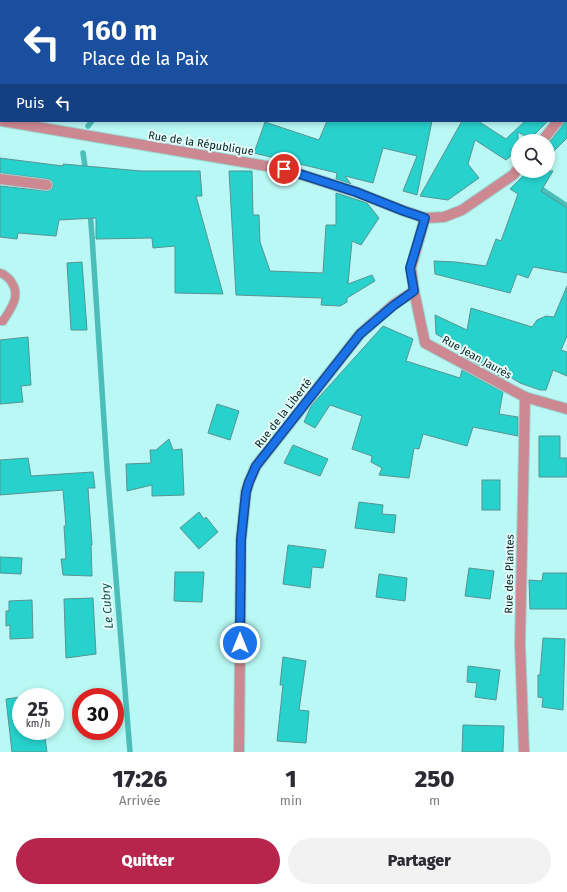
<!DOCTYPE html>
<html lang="fr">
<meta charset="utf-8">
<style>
body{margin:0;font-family:"Fira Sans",sans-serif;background:#f2f2f3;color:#2b2b33;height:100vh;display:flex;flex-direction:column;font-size:15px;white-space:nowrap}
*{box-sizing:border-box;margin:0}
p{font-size:13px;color:#7c7c81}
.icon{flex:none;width:22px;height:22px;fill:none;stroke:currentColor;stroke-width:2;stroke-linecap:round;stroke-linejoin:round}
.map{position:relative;height:752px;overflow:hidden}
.drawer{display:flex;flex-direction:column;background:#fff;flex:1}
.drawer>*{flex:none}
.banner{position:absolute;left:0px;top:0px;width:567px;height:122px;box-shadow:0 2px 6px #0003;background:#1a4fa0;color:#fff;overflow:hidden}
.tools{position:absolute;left:511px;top:134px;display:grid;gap:8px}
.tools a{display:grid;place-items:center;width:44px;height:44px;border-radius:50%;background:#fff;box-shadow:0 2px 6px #0003;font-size:20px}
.speed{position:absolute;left:12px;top:688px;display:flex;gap:8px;font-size:20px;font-weight:700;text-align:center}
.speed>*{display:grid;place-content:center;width:52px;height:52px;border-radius:50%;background:#fff;box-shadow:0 2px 6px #0003;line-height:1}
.speed small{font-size:10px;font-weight:400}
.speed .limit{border:6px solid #d22;background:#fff;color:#111}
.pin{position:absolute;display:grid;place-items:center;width:34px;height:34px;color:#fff;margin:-17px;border:2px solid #fff;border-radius:50%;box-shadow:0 1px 4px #0007}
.me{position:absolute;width:44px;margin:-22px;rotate:0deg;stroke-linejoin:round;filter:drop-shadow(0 0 3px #0008)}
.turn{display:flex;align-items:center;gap:14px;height:84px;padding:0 16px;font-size:18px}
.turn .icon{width:52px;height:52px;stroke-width:2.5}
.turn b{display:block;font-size:28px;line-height:34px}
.then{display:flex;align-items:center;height:38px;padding:0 16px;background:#0003;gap:8px;font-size:15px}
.eta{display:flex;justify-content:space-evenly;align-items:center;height:68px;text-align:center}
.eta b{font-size:24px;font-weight:800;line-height:28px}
.cta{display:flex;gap:8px;margin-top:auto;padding:8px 16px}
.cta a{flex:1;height:46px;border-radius:24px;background:#b7254c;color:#fff;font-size:16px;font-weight:800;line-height:46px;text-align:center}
.cta a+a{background:#f2f2f3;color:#2b2b33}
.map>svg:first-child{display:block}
</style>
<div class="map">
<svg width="567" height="752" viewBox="0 0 567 752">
<rect width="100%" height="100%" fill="#b9f8f4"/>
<polygon fill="#b5da97" points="0,0 134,0 1,1 1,18"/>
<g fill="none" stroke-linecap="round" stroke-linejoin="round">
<g stroke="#4bbeb9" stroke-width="5.5">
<polyline points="204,1 205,0"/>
<polyline points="88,126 92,121"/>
<polyline points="83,153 86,173"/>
<polyline points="537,186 567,206"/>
<polyline points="90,212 92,236 107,467 130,752"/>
</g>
</g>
<g fill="#27d1cc" stroke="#589492">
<polygon points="327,121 432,121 417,195 403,191 417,156 383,148 373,183 345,176 351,184 336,179 337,173 254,153 265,122 319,140"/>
<polygon points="462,121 478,121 506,139 525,121 548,121 530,139 518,132 518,150 506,160 475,140 468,164 479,178 448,200 420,196"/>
<polygon points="564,121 567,121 567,138 548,157 548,144 563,125"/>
<polygon points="0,158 63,166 63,164 141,171 200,171 202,196 196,196 223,294 175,293 175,246 153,248 152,238 96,239 96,218 59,220 56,236 18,233 17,239 0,237 0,186 47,191 52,189 53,185 51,180 48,179 0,173"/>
<polygon points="229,171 252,171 253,215 259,215 260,242 270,271 323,273 326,225 336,225 336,193 367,203 379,218 361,245 352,241 348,284 372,275 375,281 347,298 347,302 340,306 321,305 322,298 236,295"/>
<polygon points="528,171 553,171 541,191 567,208 567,273 533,267 528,278 517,274 510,293 435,274 434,261 456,262 486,266 496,239 501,241 518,194 510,189"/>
<polygon points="82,262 87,330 71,330 67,263"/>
<polygon points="567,286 567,336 561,350 567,352 567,376 553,370 546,390 540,390 520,383 505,374 505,379 465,357 467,351 436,334 435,315 467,330 471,308 532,327 537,320 546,316 554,317"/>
<polygon points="383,326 413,339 406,361 460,378 462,370 503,392 499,414 518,417 518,436 473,427 467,446 423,434 419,449 414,448 409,478 379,475 382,468 371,462 372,456 352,449 362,416 330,405 315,428 304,422 311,406"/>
<polygon points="28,337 31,385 21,386 23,402 0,404 0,340"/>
<polygon points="217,404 239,411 230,440 208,433"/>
<polygon points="539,436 560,436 560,458 567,458 567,477 539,477"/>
<polygon points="169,439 173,450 182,449 184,495 152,496 152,485 127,491 126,464 151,463 150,450 156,450"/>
<polygon points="293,445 328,459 320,476 284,463"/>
<polygon points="28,458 31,476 93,472 95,488 88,488 92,545 91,545 92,576 63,575 61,559 66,559 64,526 66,526 63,490 0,495 0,460"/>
<rect x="482" y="480" width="18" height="30"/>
<polygon points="359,502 383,505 382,514 396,515 394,533 355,528"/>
<polygon points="199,512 204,519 206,517 218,532 199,549 180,528"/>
<polygon points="288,545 326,550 323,568 312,567 310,588 283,584"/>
<polygon points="0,557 22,558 21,574 0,573"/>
<polygon points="469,568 494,571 490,599 465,596"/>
<polygon points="175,572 204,572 202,602 174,601"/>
<polygon points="543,573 567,573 567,609 530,609 529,580 542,581"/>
<polygon points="379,574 407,578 405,601 376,597"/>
<polygon points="93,598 96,654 66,658 64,599"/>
<polygon points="32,600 33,638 10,639 10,625 6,626 6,611 9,611 9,601"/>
<polygon points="543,638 565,639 563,710 542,707 543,698 538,697 538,675 540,675"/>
<polygon points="283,657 306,661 299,710 309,711 306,743 277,741 283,685 280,685"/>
<polygon points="468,666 500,670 496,700 475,697 477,683 467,682"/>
<polygon points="21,697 21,731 44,731 47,752 12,752 6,699"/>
<polygon points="463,725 504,726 503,752 462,752"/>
</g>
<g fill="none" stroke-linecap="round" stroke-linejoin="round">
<defs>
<path id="service" d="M0,273L3,274C6,276 10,279 12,283C21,296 10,310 3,321H0"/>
<g id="minor">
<polyline points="566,112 567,110"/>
<polyline points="2,121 284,169 356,192 404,211 425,218 444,217 462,210 513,175 518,169"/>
<polyline points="542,141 558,121"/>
<polyline points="0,179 47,185"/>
<polyline points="239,752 241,540 246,492 249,482 256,466 360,334 393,305 414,291 425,343 525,397 567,409"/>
<polyline points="524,752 520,644 525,397"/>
</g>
<polyline id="tertiary" points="414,291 411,268 425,218"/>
</defs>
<use href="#service" stroke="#9cd5d2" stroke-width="10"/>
<use href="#minor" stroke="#9cd5d2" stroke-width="12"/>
<use href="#tertiary" stroke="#9cd5d2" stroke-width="12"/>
<use href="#service" stroke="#cd8991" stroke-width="8"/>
<use href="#minor" stroke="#cd8991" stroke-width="10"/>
<use href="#tertiary" stroke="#cd8991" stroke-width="10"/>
</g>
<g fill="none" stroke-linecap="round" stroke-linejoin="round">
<defs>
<polyline id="route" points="240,643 241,540 246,492 249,482 256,466 360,334 393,306 414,291 410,268 425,218 404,211 356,192 284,169"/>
</defs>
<use href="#route" stroke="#114b97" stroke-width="10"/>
<use href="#route" stroke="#1a73e8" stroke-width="7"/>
</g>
<g text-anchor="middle" stroke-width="4" stroke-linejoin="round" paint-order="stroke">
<g font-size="11" fill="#06201f" stroke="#e5fdfb">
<text transform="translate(201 143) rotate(9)" y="4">Rue de la République</text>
<text transform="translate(477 357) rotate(29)" y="4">Rue Jean Jaurès</text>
<text transform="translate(283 413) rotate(-52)" y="4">Rue de la Liberté</text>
<text transform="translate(509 574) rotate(-89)" y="4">Rue des Plantes</text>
</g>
<g font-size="12" font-style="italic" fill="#084f4d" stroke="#e5fdfb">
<text transform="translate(107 606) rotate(-95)" y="4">Le Cubry</text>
</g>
</g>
</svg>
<div class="tools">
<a><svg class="icon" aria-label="search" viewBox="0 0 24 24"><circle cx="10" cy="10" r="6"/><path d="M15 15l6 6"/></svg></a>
</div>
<div class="speed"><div>25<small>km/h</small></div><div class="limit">30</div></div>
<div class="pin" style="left:284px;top:169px;background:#d93025"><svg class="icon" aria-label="arrive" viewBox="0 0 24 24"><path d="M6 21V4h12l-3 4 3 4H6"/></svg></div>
<svg class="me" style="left:240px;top:643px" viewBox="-20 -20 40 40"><circle r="17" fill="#1a73e8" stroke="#fff" stroke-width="3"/><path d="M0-11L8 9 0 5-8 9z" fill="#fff"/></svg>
<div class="banner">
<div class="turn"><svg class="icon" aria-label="left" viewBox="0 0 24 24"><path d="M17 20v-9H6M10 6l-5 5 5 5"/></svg><div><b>160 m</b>Place de la Paix</div></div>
<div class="then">Puis<svg class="icon" aria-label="left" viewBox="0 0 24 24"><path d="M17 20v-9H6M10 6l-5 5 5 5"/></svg></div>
</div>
</div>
<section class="drawer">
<div class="eta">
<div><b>17:26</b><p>Arrivée</p></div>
<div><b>1</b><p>min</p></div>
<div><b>250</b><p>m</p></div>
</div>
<div class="cta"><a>Quitter</a><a>Partager</a></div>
</section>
